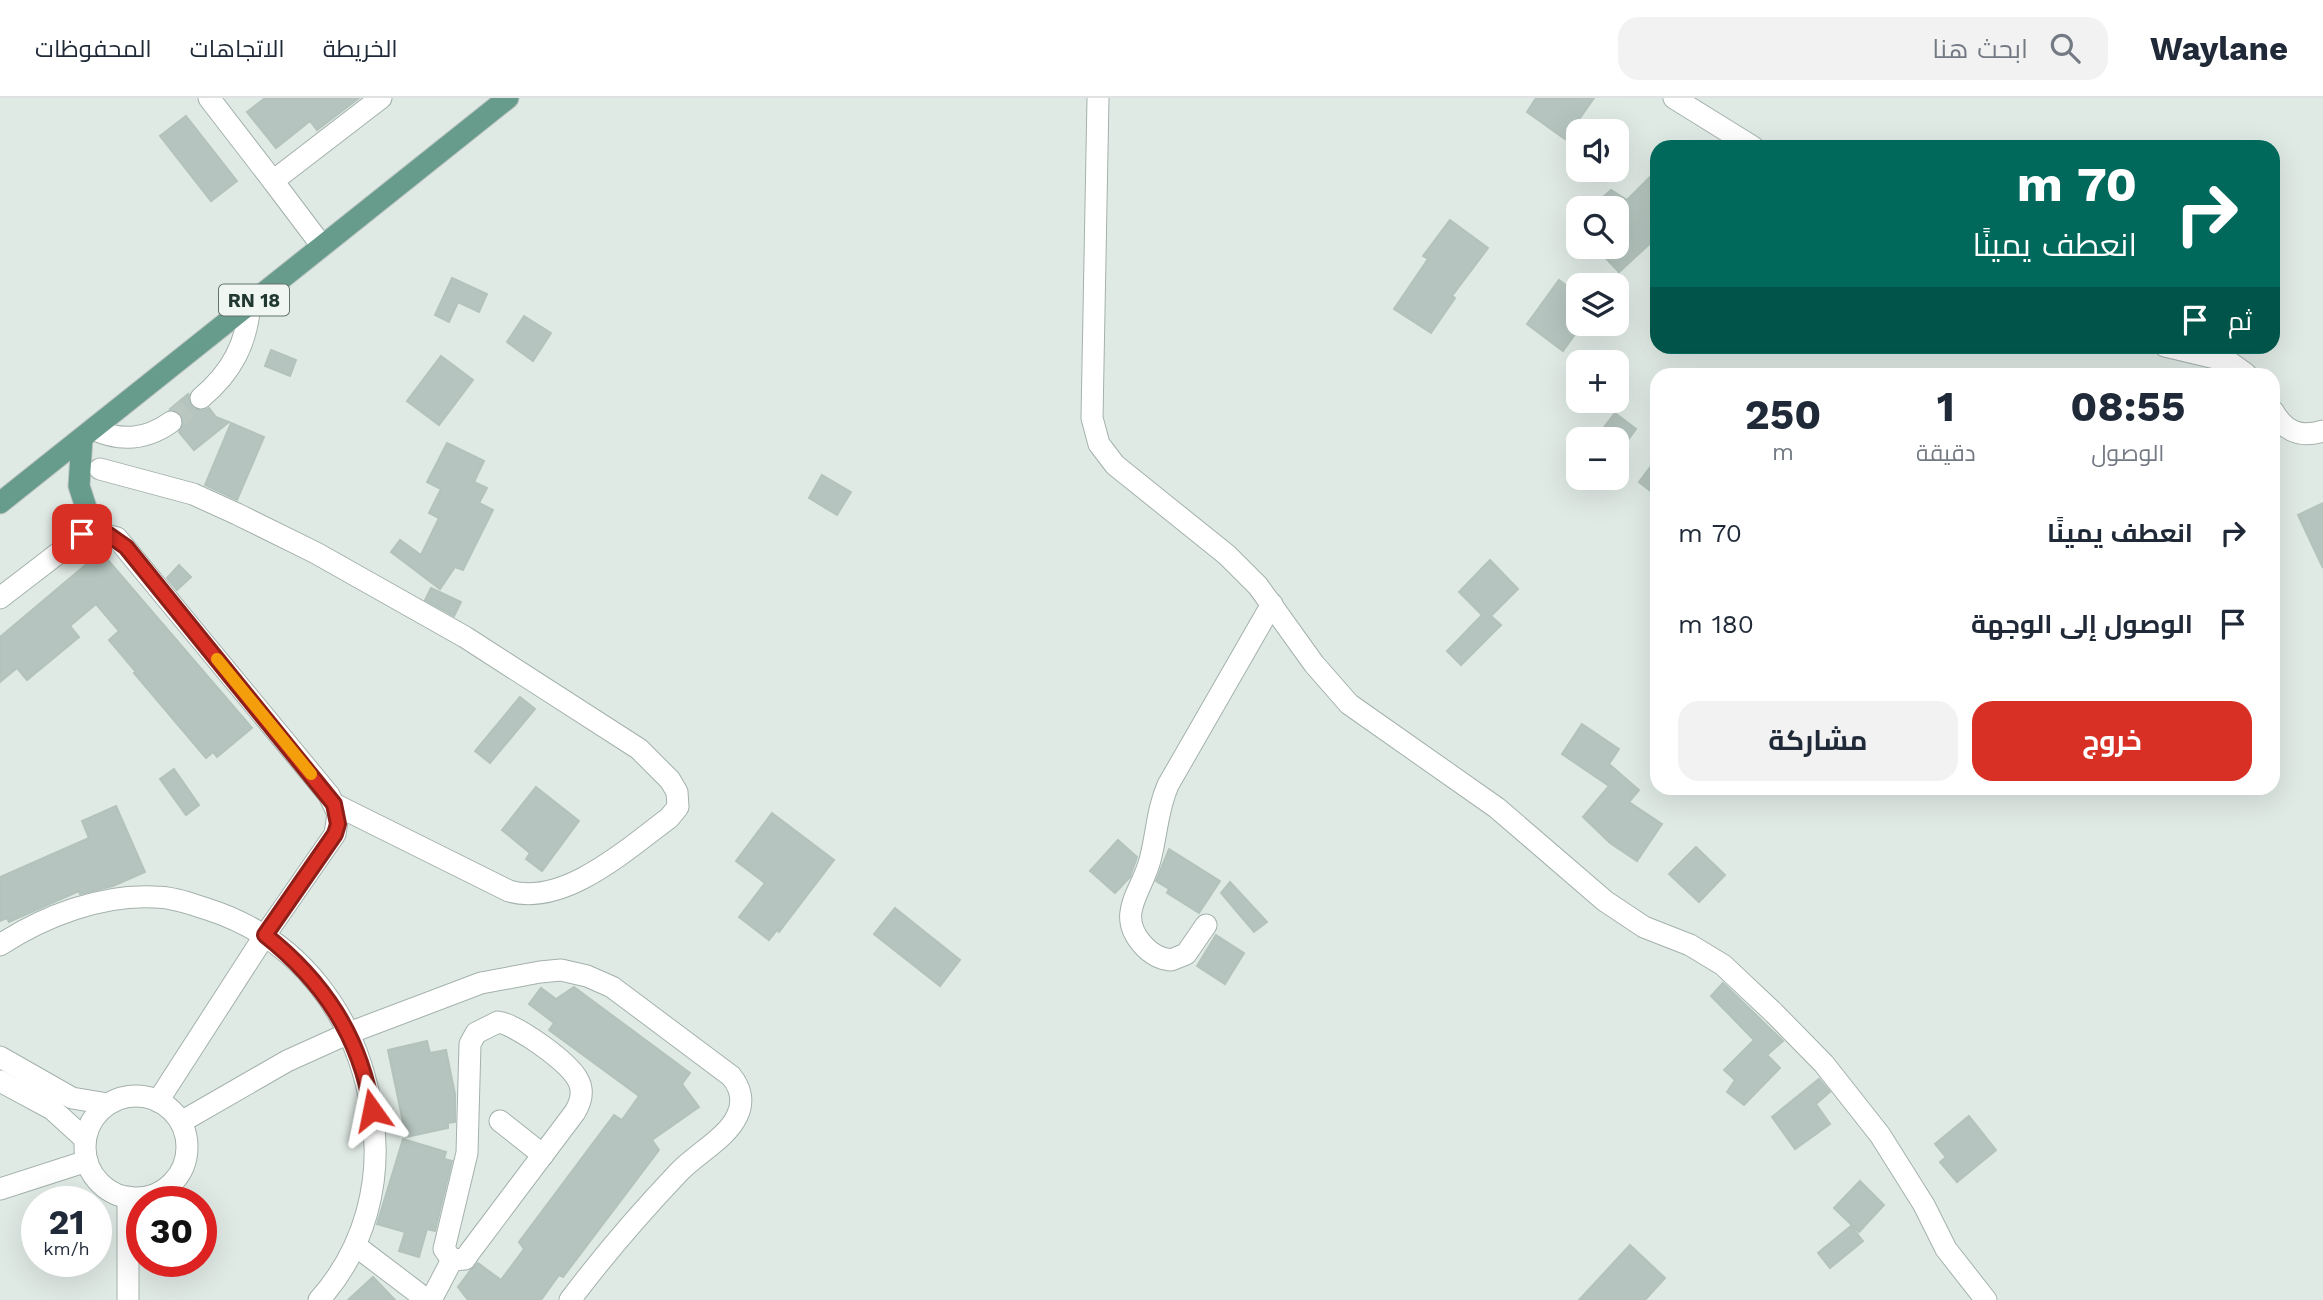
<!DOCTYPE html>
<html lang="ar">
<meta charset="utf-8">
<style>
body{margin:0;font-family:"Work Sans",Cairo,sans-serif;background:#f2f2f3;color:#1f2937;direction:rtl;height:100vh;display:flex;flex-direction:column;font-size:26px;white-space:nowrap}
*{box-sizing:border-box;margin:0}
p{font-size:23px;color:#747a83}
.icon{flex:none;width:38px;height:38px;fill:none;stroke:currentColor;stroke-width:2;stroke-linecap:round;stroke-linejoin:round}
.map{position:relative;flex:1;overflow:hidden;direction:ltr}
.panel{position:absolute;left:1650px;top:270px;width:630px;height:427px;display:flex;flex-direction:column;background:#fff;border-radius:21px;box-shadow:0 7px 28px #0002;direction:rtl}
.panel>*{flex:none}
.top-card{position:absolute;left:1650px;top:42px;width:630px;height:214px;border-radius:21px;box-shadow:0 7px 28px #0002;direction:rtl;background:#00695c;color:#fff;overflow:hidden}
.fabs{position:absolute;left:1566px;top:21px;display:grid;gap:14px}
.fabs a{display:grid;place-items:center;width:63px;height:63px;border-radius:14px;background:#fff;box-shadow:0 7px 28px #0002;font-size:35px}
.speed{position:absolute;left:21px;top:1088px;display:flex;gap:14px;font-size:35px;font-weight:700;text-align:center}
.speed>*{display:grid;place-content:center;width:91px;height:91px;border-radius:50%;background:#fff;box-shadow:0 7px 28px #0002;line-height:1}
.speed small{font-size:18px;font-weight:400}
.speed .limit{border:10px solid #d22;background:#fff;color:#111}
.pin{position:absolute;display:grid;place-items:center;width:60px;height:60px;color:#fff;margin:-30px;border-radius:14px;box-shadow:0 4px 10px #0006}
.me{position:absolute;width:77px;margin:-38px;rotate:348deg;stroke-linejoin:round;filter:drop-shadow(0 0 5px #0008)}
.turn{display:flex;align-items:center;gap:24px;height:147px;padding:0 28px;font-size:32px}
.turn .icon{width:91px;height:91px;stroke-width:2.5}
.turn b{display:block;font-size:49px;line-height:60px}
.then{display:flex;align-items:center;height:66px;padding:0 28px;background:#0003;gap:14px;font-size:26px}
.eta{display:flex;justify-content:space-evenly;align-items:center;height:119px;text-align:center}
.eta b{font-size:42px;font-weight:700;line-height:49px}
.button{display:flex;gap:14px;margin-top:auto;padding:14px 28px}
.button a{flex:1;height:80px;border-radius:21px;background:#d93025;color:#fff;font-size:28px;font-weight:700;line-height:80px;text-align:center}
.button a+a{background:#f2f2f3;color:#1f2937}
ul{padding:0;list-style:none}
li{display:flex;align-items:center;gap:21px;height:91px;padding:0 28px}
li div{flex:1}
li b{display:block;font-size:26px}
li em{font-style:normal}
header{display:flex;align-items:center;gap:42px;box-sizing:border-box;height:98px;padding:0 35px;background:#fff;border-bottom:2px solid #e0e1e3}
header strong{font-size:33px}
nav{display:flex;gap:38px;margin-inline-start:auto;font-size:24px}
.search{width:490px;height:63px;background:#f2f2f3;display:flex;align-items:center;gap:18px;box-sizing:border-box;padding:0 24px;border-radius:21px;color:#747a83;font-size:26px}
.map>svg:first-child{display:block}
</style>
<header>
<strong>Waylane</strong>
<div class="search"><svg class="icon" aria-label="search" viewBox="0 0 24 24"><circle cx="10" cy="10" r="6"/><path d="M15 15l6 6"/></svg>ابحث هنا</div>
<nav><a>الخريطة</a><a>الاتجاهات</a><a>المحفوظات</a></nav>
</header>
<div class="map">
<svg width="2323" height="1202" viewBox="0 0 2323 1202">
<rect width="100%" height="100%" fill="#e0eae5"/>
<g fill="#b5c4be" stroke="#b3c3bb" stroke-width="2">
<polygon points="265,0 359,0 317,32 310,23 276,50 247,14"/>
<polygon points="1536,0 1594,0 1565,41 1527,14"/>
<polygon points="186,18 237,83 211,103 160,38"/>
<polygon points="1657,72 1657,139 1619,174 1595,149 1617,149 1617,110 1591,110 1611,92 1627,102"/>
<polygon points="1450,122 1488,150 1452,198 1455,200 1431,235 1394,211 1428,161 1423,158"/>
<polygon points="452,180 487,196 479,214 458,204 449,224 435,217"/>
<polygon points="1559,182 1578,196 1578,232 1563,253 1527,226"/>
<polygon points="524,218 551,235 533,263 507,244"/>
<polygon points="271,252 296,262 290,278 265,268"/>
<polygon points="441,258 473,282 439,327 407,303"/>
<polygon points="188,296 192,309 203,313 209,310 216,319 229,324 194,352 179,334 184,324 182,318 170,311"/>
<polygon points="1615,315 1636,331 1617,357 1617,341 1595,341"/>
<polygon points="231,325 264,339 237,402 205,387"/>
<polygon points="447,345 484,363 474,384 487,390 479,405 493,412 463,472 455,469 440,491 391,454 400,442 421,457 439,420 429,415 441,391 427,384"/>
<polygon points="1657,360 1657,398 1639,384"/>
<polygon points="822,377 851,394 837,417 809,400"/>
<polygon points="2323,405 2323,470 2298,417"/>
<polygon points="101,454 252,630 217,659 213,654 206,660 134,575 136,574 109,542 119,533 96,506 70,528 79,539 27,582 17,570 0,584 0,539"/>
<polygon points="1490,462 1518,491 1491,518 1501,527 1461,567 1447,553 1482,517 1459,494"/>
<polygon points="179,467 191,479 177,492 167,480"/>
<polygon points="431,490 461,504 454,518 425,502"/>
<polygon points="520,599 535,611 490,665 475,653"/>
<polygon points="1582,626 1619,651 1609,666 1639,692 1629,704 1662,726 1637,763 1610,745 1583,719 1609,688 1562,656"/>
<polygon points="174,671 199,707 186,717 160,681"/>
<polygon points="536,689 579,723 542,773 526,761 530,755 502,732"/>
<polygon points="116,708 145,774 113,788 80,796 79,793 9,824 7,820 0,823 0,779 89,740 82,723"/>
<polygon points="772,715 834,762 779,834 777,832 769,842 739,819 765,785 736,763"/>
<polygon points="1118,742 1137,759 1130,779 1115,795 1090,773"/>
<polygon points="1696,749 1725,777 1699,804 1669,776"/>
<polygon points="1169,751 1220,783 1199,815 1167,795 1169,791 1156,783"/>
<polygon points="1230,784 1267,824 1254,834 1221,795"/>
<polygon points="895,810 960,862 940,888 874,836"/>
<polygon points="1216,837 1244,855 1225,886 1197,868"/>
<polygon points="1723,885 1783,943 1767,957 1780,970 1744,1007 1727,994 1735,982 1724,972 1754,942 1711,898"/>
<polygon points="574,889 690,975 682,986 699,1009 652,1042 659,1052 563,1179 559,1177 541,1202 468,1202 458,1189 470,1173 478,1165 501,1182 524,1151 519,1144 614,1017 622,1022 639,998 549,932 554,925 529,906 541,890 556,901"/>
<polygon points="427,943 430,955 446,952 455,996 455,1024 448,1025 448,1030 406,1039 388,952"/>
<polygon points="1819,981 1830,994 1816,1006 1830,1026 1795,1051 1772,1019"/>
<polygon points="1969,1018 1996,1052 1957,1084 1940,1064 1946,1059 1935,1046"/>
<polygon points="403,1041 446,1054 444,1061 452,1063 435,1133 427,1131 419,1159 399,1153 405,1134 377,1126"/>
<polygon points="1860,1083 1884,1107 1859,1134 1834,1110"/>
<polygon points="1851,1128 1863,1143 1830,1170 1818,1155"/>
<polygon points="1630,1147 1665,1180 1645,1202 1579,1202"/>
<polygon points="373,1179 395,1202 348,1202"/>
</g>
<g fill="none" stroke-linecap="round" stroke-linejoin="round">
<polyline stroke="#bac7c1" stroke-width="21" stroke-dasharray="21 10" stroke-linecap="butt" points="171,324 201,300"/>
<defs>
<g id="minor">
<polyline points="209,0 273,83"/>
<polyline points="1098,0 1092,320 1099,346 1115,367 1227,457 1258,488 1314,566 1349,606 1497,710 1605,803 1644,829 1690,847 1723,867 1774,915 1824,966 1880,1037 1924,1107 1946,1151 1986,1202"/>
<polyline points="1674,0 1753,49"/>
<polyline points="322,148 273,83 381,0"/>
<polyline points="2165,248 2228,263 2246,276"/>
<path d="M201,300C232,274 247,245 250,205"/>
<path d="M2273,313C2285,334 2300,340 2323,333"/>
<path d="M93,331C121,344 146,342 171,324"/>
<path d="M100,371L193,396L237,416L316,455L465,539L639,651L670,682L677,694L678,709L669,720C627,751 564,809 509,793L334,706"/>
<polyline points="0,500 82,437 94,434 117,440 329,697 338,716 335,736 265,837 158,1003"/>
<path d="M1206,827L1186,856L1171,862C1160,861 1151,856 1143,847C1115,816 1142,794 1150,762C1157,736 1157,712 1168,687L1272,506"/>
<path d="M0,847C44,818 102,796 155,799C173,799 191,806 207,811C301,841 357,918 372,1014C383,1082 365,1151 319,1202"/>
<path d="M498,924C517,927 569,964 578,982C584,993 581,1004 575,1014L469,1155L465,1161L452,1162L444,1151L467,1055L470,946L476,935Z"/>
<polyline points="0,959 72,1000 108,1006"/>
<polyline points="0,983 52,1011 85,1041"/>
<circle cx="136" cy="1049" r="51"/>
<polyline points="500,1023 543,1057"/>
<path d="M181,1024L287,963L349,935L481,885L540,874L561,872L587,878L612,889L731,978C741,990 744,1004 737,1018C727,1040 696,1056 679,1074C640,1115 604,1157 570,1202"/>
<polyline points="0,1091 87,1063"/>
<polyline points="128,1099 128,1202"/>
<polyline points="356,1148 427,1202"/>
<polyline points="431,1202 452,1162"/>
</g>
<g id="major">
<polyline points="82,340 79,388 94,434"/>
<polyline points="0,405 508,0"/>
</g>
</defs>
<use href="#minor" stroke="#a3b1ac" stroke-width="23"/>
<use href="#major" stroke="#bdc4c2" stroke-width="23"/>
<use href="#minor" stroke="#fff" stroke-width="21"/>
<use href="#major" stroke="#679c8c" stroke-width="21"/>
</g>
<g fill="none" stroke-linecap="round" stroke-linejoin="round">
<defs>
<path id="route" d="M82,436L106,435L126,449L334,706L338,726L335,736L265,837C323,883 360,938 372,1012"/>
</defs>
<use href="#route" stroke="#8d1f18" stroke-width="18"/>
<use href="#route" stroke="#d93025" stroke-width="12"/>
<polyline stroke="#f59e0b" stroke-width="12" points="217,561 311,676"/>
</g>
<g text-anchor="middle" stroke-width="6" stroke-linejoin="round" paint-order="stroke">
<rect fill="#f0f7f3" stroke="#60726c" stroke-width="2" x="219" y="186.5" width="70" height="31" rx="5"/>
<g font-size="19" font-weight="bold" fill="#223932">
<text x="254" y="209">RN 18</text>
</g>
</g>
</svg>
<div class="fabs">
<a><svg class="icon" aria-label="sound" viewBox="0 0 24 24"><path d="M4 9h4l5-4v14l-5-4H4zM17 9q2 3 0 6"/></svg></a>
<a><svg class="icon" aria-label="search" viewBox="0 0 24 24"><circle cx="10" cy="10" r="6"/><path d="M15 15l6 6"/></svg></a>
<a><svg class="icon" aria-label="layers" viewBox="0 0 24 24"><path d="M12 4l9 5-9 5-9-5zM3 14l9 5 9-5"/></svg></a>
<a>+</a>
<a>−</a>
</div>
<div class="speed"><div>21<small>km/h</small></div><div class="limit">30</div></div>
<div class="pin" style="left:82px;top:436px;background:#d93025"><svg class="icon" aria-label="arrive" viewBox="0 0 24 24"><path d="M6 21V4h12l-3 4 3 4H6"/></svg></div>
<svg class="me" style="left:372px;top:1012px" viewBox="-20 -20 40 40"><path d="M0-17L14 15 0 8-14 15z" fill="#d93025" stroke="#fff" stroke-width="4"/></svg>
<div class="top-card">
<div class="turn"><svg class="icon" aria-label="right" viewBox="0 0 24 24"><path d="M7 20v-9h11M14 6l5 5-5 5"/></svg><div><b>70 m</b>انعطف يمينًا</div></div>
<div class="then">ثم<svg class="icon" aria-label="arrive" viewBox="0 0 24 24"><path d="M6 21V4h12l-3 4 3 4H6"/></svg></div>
</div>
<section class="panel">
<div class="eta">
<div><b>08:55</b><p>الوصول</p></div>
<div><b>1</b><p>دقيقة</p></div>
<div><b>250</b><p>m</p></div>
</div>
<ul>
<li><svg class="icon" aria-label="right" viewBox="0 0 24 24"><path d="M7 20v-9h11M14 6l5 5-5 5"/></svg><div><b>انعطف يمينًا</b></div><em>70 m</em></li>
<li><svg class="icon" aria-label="arrive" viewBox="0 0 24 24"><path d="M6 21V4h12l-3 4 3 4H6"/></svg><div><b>الوصول إلى الوجهة</b></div><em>180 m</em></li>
</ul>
<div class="button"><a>خروج</a><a>مشاركة</a></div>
</section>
</div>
